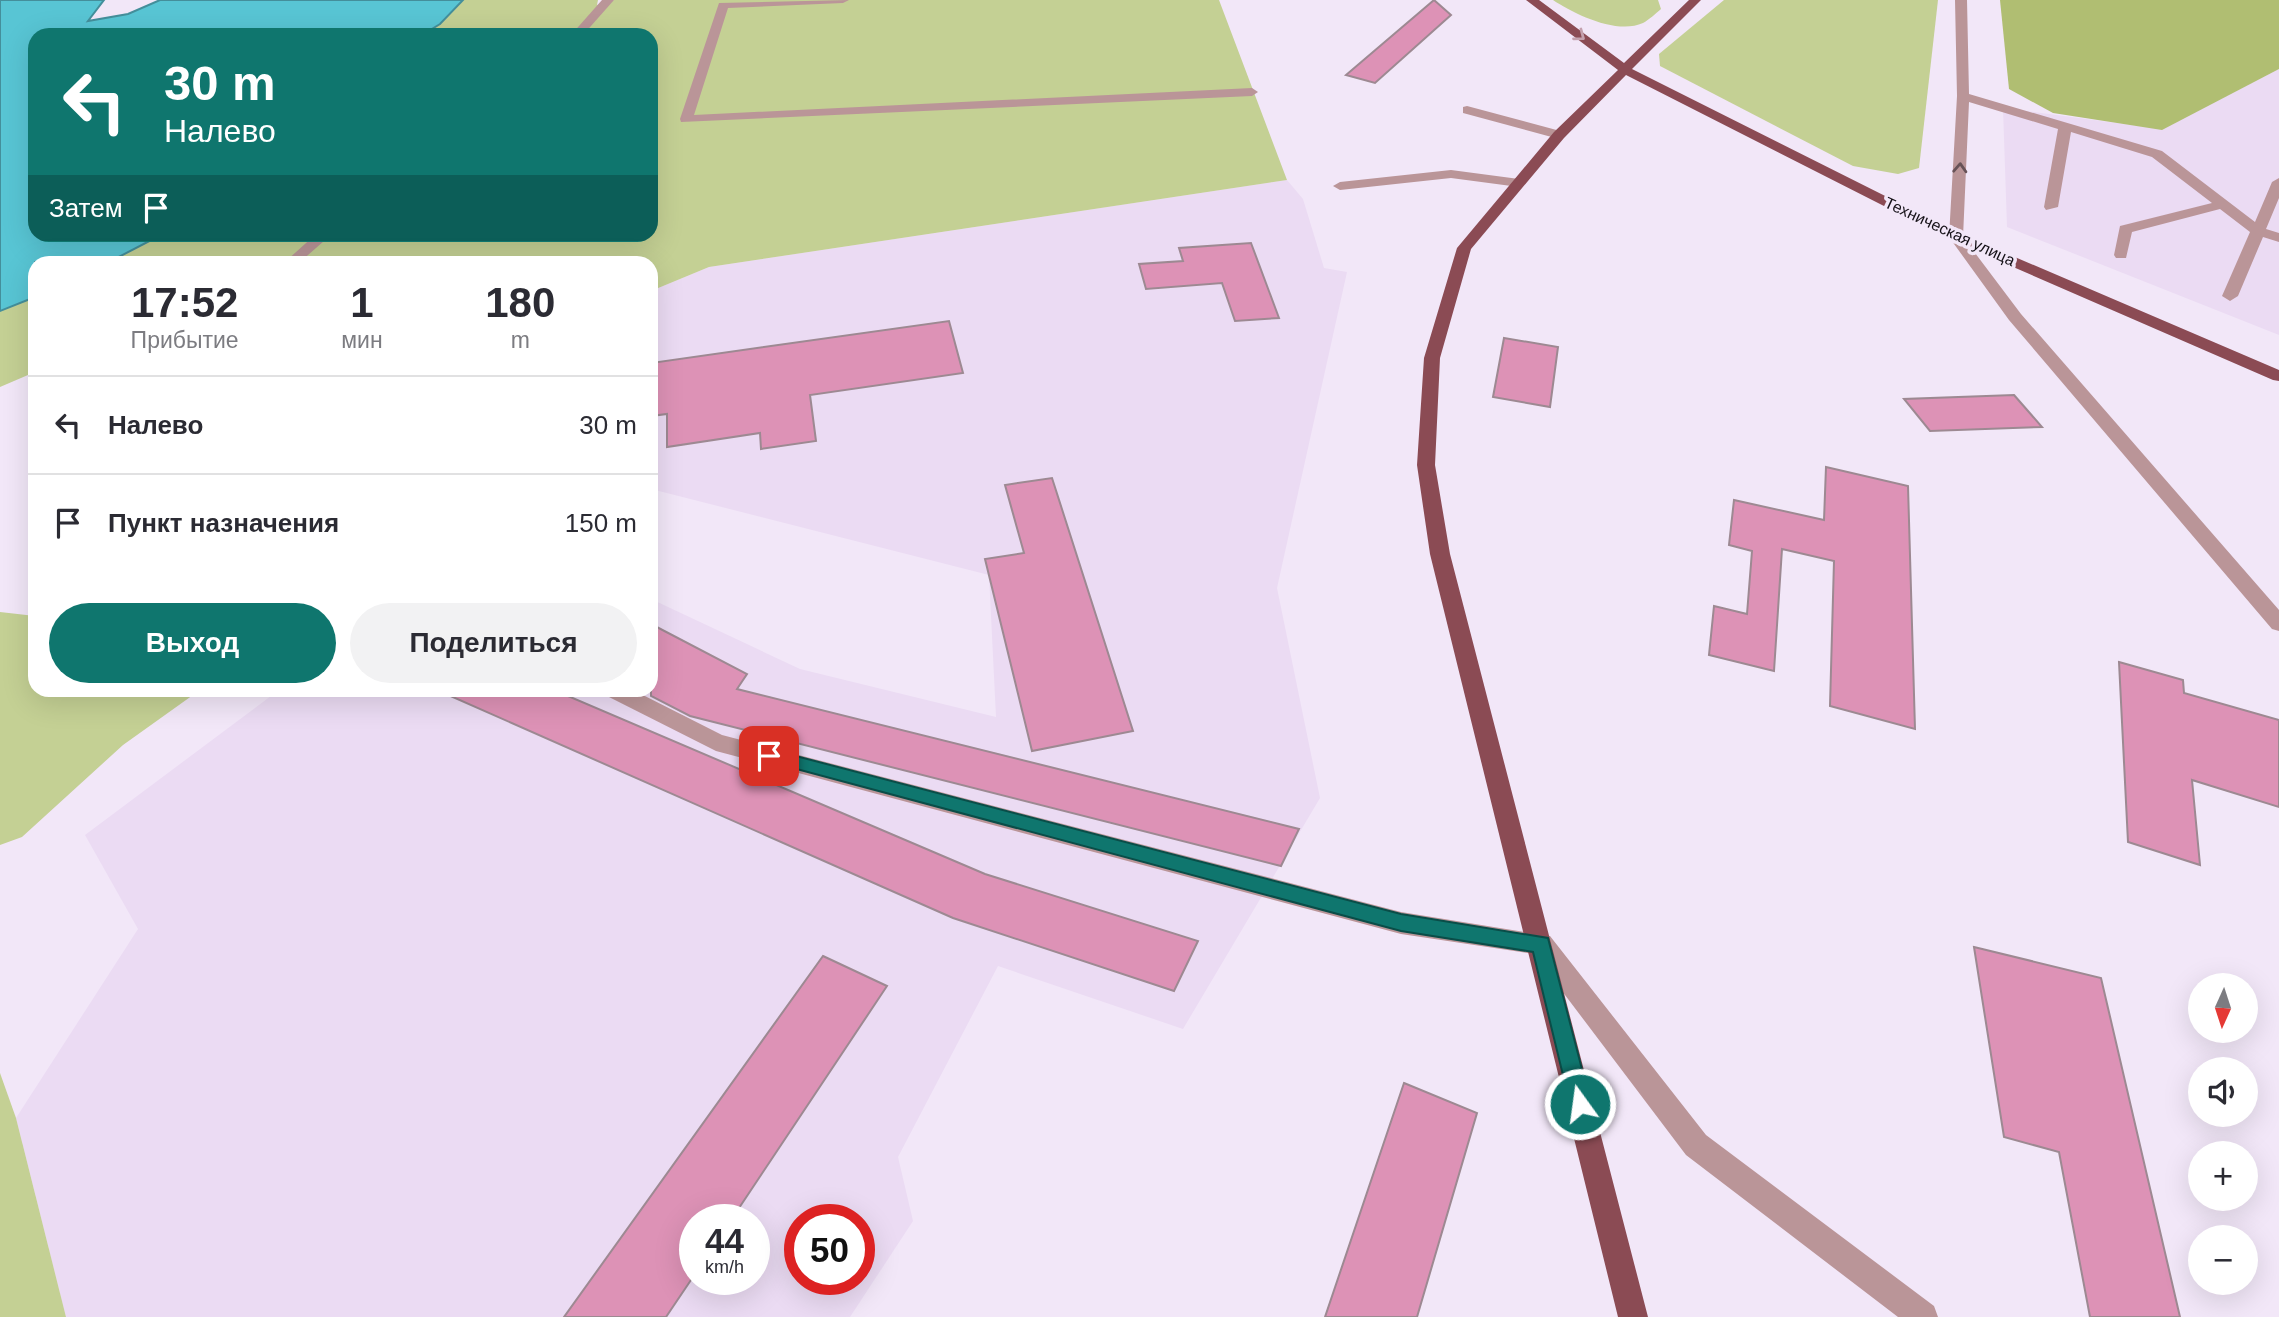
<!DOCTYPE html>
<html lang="ru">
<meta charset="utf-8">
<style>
body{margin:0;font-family:Helvetica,sans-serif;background:#f2f2f3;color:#2b2b33;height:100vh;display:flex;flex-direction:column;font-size:26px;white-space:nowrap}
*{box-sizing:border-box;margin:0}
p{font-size:23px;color:#7c7c81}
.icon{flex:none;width:38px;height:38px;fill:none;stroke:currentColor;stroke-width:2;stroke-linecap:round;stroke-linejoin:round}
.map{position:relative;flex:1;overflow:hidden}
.sheet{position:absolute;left:28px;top:256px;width:630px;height:441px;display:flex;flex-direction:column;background:#fff;border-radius:21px;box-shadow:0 7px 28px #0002}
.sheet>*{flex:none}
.banner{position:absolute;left:28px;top:28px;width:630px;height:214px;border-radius:21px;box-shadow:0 7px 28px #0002;background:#0f766e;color:#fff;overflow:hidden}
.needle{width:46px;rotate:183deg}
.buttons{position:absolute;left:2188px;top:973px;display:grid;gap:14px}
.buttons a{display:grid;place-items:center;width:70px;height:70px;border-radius:50%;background:#fff;box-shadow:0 7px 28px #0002;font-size:35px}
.speed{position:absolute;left:679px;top:1204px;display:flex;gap:14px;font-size:35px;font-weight:700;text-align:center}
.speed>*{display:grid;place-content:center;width:91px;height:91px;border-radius:50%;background:#fff;box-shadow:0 7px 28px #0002;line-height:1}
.speed small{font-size:18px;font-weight:400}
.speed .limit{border:10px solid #d22;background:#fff;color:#111}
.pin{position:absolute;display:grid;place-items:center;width:60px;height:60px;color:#fff;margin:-30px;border-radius:14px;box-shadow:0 4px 10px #0006}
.me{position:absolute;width:77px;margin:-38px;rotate:346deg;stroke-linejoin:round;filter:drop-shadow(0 0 5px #0008)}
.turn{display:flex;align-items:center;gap:24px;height:147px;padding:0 21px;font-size:32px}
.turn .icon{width:91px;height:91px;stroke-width:2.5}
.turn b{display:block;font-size:49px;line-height:60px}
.then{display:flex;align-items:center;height:66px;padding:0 21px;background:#0003;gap:14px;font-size:26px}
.eta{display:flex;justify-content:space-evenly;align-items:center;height:119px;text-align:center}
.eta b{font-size:42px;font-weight:600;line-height:49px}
.cta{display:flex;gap:14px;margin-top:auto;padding:14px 21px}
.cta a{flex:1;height:80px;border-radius:42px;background:#0f766e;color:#fff;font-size:28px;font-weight:600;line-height:80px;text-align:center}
.cta a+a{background:#f2f2f3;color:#2b2b33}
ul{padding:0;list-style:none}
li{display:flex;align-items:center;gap:21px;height:98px;padding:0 21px;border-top:2px solid #e1e1e2}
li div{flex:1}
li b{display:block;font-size:26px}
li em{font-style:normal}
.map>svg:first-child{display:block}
</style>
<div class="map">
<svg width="2279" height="1317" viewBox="0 0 2279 1317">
<rect width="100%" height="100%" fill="#f2e7f8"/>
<g fill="#ebdbf3" fill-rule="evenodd">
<polygon points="2279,69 2279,335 2007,227 2003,108 2162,129"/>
<path d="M1287,180L1303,199L1324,268L1347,272L1277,588L1320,798L1183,1029L998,966L898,1157L913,1221L850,1317H66L16,1118L138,929L85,835L279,690H651V599L800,669L996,717L989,575L651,489V291L709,267ZM695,1220H754V1279H695ZM800,1220H859V1279H800Z"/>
</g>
<g fill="#c4d094">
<polygon points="463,0 598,0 597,5 614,0 1219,0 1287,180 709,267 651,291 651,262 109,262 161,235 651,234 651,35 422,35 440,24"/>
<path d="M1553,0H1658L1661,9C1656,13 1649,20 1643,23C1617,35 1574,14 1553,0Z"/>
<polygon points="1724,0 1938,0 1919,168 1898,174 1853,166 1660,66 1659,54"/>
<polygon points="35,297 35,372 0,387 0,311"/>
<polygon points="0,612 35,616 35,690 200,690 123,745 22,837 0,845"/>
<polygon points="0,1073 16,1118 66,1317 0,1317"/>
</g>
<polygon fill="#b0be72" points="2000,0 2279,0 2279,69 2162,130 2053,113 2009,89"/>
<polygon fill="#58c5d4" stroke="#448f9b" stroke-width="2" points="0,0 104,0 88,21 128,14 160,0 463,0 440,24 422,35 35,35 35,234 161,235 109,262 35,262 35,297 0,311"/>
<g fill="#dd92b6" stroke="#9d8992" stroke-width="2">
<polygon points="1434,0 1451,15 1375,83 1346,75"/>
<polygon points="1251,243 1279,318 1235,321 1222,283 1146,289 1139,264 1183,261 1179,248"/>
<polygon points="949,321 963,373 810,395 816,441 761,449 760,433 667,447 667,414 651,416 651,363"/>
<polygon points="1504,338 1558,347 1550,407 1493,397"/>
<polygon points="2014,395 2042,427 1930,431 1904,399"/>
<polygon points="1826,467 1908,486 1915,729 1830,706 1834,561 1782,549 1774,671 1709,655 1714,606 1747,614 1752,551 1729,545 1734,500 1824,520"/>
<polygon points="1052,478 1133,731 1032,751 985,559 1024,553 1005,485"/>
<polygon points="651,624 747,674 737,689 1299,829 1281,866 690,716 651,696"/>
<polygon points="2119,662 2183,680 2184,693 2279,720 2279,807 2192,780 2200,865 2128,842"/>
<polygon points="437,690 554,690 985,874 1198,941 1174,991 953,918"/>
<polygon points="1974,947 2101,978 2180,1317 2090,1317 2059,1152 2004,1137"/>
<polygon points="823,956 887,986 731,1220 695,1220 695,1274 666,1317 564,1317"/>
<polygon points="1404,1083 1477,1113 1417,1317 1325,1317"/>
</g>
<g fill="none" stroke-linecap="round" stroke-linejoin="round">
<g fill="#ba9598" fill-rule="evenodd">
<polygon points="602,0 614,0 583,35 571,35"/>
<polygon points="849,0 843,3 728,8 694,115 1252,88 1258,92 1252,96 681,122 680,119 719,3"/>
<polygon points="1955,0 1967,0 1969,94 2162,151 2255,222 2272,182 2279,178 2279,198 2266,229 2279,233 2279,242 2263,237 2238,296 2230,301 2222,296 2250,232 2220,209 2132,232 2126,258 2116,258 2114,255 2120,226 2212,203 2152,157 2071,132 2058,207 2046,210 2044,207 2058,129 1969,102 1963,237 2021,314 2279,610 2279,631 2272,629 2009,320 1949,237 1957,96"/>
<polygon points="1467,106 1564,132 1566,135 1559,139 1463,113 1463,107"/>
<polygon points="1451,170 1519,179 1526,183 1519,187 1451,178 1340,190 1333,186 1340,182"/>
<polygon points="316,234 332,234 300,262 285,262"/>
<polygon points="604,690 633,690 722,735 1401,912 1550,936 1706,1135 1934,1306 1938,1317 1898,1317 1686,1155 1534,954 1401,934 716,751 607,696"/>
</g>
<polygon fill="#8b4b54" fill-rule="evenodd" points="1526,0 1539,0 1624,63 1689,0 1701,0 1632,69 1961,234 2279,370 2279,381 2273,380 1951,240 1626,75 1564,138 1471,249 1440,358 1435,465 1450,554 1648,1317 1618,1317 1430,554 1417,465 1424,358 1457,248 1554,132 1618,70"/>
</g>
<defs><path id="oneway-chevron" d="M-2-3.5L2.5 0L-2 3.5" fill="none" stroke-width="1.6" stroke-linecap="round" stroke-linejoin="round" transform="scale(1.75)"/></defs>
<use stroke="#c4a1ae" href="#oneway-chevron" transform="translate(1580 36) rotate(37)"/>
<use stroke="#675257" href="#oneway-chevron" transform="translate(1960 168) rotate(-87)"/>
<polygon fill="#0f766e" stroke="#0a4d48" stroke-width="2" points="769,749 1401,914 1548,938 1591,1104 1588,1111 1580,1114 1573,1111 1570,1104 1533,952 1401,931 763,760 760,756 763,751"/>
<g text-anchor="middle" stroke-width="7" stroke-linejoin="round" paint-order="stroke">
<g font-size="16" fill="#141016" stroke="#f2e7f8">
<text transform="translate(1950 231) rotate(25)" y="6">Техническая улица</text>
</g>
</g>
</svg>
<div class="buttons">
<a><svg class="needle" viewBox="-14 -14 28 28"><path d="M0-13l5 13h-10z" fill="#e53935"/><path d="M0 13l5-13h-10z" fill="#7c7c81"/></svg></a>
<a><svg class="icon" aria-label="sound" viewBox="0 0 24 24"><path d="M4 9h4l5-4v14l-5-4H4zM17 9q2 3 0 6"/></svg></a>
<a>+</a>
<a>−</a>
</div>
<div class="speed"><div>44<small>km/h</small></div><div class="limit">50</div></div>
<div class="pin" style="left:769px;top:756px;background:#d93025"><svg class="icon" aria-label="arrive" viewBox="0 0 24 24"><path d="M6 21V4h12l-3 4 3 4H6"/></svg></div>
<svg class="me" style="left:1580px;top:1104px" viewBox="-20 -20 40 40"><circle r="17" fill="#0f766e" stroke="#fff" stroke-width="3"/><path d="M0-11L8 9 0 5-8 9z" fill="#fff"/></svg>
<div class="banner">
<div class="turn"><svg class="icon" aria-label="left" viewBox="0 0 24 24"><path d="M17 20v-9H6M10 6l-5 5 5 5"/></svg><div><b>30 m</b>Налево</div></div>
<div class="then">Затем<svg class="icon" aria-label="arrive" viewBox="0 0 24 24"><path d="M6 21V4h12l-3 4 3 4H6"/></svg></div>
</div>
<section class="sheet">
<div class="eta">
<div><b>17:52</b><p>Прибытие</p></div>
<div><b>1</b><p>мин</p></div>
<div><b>180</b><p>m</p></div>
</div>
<ul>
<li><svg class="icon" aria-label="left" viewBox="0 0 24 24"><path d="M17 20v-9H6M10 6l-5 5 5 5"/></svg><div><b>Налево</b></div><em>30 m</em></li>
<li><svg class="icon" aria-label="arrive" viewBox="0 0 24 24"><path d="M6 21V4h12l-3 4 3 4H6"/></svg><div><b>Пункт назначения</b></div><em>150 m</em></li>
</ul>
<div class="cta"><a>Выход</a><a>Поделиться</a></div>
</section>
</div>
